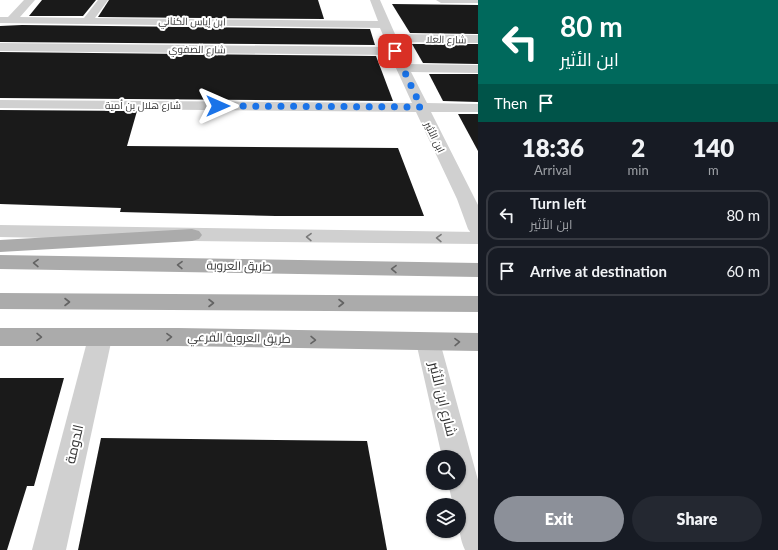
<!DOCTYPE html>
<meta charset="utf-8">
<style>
body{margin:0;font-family:Lato,Cairo,sans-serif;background:#242831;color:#f1f3f6;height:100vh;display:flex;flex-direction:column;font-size:15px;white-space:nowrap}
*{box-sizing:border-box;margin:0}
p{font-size:13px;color:#9ea1a6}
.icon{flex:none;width:22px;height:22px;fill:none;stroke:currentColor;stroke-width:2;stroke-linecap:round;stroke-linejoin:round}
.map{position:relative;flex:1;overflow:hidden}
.side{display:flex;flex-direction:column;background:#171b24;width:300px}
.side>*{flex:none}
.banner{background:#00695c;color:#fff;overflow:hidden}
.buttons{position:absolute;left:426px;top:450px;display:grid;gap:8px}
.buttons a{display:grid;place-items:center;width:40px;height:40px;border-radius:50%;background:#171b24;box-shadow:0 1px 3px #0004;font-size:20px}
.pin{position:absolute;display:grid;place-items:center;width:34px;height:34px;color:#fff;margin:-17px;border-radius:8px;box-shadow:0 2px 6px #0006}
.me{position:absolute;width:44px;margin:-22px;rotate:90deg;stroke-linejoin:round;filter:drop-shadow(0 0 3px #0008)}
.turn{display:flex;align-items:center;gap:14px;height:84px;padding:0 16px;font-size:18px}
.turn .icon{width:52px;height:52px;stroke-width:2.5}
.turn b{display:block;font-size:28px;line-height:34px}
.then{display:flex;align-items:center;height:38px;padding:0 16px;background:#0003;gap:8px;font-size:15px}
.eta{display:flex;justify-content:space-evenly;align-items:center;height:68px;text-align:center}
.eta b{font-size:24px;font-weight:800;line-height:28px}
.button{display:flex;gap:8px;margin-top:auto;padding:8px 16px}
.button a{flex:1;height:46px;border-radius:24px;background:#8c9099;color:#fff;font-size:16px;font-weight:800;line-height:46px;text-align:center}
.button a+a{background:#242831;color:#f1f3f6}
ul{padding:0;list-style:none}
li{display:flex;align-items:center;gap:12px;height:50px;margin:0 8px 6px;padding:0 8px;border:2px solid #363941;border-radius:12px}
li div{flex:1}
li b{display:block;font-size:15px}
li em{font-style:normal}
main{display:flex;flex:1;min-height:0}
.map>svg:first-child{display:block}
</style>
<main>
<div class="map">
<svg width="478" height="550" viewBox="0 0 478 550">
<rect width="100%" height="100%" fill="#fff"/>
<g fill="#1a1a1a">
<polygon points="42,0 96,0 83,16 29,16"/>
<polygon points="109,0 318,0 324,19 98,17"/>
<polygon points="392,4 478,5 478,34 410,33"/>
<polygon points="22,25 370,29 375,45 0,42 0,26"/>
<polygon points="412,44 478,44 478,64 423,63"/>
<polygon points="0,52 376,56 393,101 0,98"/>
<polygon points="429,74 478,74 478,102 443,101"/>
<polygon points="0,110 137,111 127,146 398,148 424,216 276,216 120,212 121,208 0,204"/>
<polygon points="458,114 478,114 478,151"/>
<polygon points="0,378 64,378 34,486 27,486 7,550 0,550"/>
<polygon points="101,438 367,441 387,550 78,550"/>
</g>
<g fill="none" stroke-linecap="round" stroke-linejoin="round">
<g fill="#d0d0d0" fill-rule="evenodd">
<polygon points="24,0 35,0 20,17 84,18 98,0 108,0 95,18 378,21 370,0 380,0 395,34 478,35 478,43 398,42 407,64 478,65 478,73 411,72 427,103 478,104 478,112 431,112 478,205 478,235 471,233 468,229 457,199 416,112 0,108 0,100 412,103 390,55 0,51 0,43 388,47 380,28 0,23 0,17 8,17"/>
<polygon points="436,0 478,0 478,3 441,3"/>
<polygon points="100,329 109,332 112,338 66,550 32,550 88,338 91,332"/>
<path d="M428,333L437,336L440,342L478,480V550H465C458,535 459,521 459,505H453L448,483H459V457H442L416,342L419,336Z"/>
</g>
<polygon fill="#d0d0d0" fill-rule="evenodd" points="0,225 478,232 478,244 192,241 0,237"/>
<g fill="#ababab" fill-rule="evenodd">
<polygon points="192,229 199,231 202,235 199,239 192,241 0,252 0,240"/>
<polygon points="0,255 478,263 478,277 0,269"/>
<polygon points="0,293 478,296 478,312 0,309"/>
<polygon points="0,328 178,328 478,333 478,351 178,346 0,346"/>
</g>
</g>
<defs><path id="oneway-chevron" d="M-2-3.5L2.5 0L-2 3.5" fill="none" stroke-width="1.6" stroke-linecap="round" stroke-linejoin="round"/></defs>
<g stroke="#7a7a7a">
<use href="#oneway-chevron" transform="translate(309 237) rotate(-179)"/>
<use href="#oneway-chevron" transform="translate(439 238) rotate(-179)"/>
</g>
<g stroke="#636363">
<use href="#oneway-chevron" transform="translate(36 263) rotate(-179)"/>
<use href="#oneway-chevron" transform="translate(180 265) rotate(-179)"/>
<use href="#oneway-chevron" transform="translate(394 269) rotate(-179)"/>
<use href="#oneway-chevron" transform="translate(67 302)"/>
<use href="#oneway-chevron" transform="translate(211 303)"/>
<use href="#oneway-chevron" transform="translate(341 303)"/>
<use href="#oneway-chevron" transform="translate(39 337) rotate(1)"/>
<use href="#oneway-chevron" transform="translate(169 337) rotate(-1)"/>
<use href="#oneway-chevron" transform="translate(313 340) rotate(1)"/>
<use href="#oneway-chevron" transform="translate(457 342) rotate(-1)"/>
</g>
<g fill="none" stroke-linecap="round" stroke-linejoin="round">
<polyline stroke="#1a73e8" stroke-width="7" stroke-dasharray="0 12.6" points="218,106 421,107 395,51"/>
</g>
<g text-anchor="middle" stroke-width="4" stroke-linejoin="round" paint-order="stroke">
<g font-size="10" fill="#333" stroke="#fff">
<text transform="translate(192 21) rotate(1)" y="4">ابن إياس الكناني</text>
<text transform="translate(446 39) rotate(1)" y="4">شارع العلا</text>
<text transform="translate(197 49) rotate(1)" y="4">شارع الصفوي</text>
<text x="143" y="109">شارع هلال بن أمية</text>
<text transform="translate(435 137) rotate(64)" y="4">ابن الأثير</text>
</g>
<g font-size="12" fill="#333" stroke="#fff">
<text transform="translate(239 266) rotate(1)" y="4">طريق العروبة</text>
<text transform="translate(239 338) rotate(1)" y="4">طريق العروبة الفرعي</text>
</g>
<g font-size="14" fill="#333" stroke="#fff">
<text transform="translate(443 399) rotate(76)" y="5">شارع ابن الأثير</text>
<text transform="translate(74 444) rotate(-77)" y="5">الدومة</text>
</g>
</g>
</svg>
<div class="buttons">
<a><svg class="icon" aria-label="search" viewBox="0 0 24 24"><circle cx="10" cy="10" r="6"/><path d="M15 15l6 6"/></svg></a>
<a><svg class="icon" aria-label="layers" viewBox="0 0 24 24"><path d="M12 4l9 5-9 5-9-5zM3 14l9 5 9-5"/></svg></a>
</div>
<div class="pin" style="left:395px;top:51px;background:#d93025"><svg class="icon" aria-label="arrive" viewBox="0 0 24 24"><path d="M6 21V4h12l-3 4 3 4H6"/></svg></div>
<svg class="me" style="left:218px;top:106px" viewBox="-20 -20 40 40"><path d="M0-17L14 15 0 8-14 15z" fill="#1a73e8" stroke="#fff" stroke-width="4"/></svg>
</div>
<section class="side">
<div class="banner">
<div class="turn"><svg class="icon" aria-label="left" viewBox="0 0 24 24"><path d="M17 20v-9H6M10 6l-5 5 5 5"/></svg><div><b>80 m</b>ابن الأثير</div></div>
<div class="then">Then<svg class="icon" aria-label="arrive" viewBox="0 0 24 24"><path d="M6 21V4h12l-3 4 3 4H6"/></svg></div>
</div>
<div class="eta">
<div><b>18:36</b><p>Arrival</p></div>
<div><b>2</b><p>min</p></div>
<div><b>140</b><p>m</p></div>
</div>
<ul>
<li><svg class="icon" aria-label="left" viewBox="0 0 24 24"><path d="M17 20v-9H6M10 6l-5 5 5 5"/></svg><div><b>Turn left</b><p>ابن الأثير</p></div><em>80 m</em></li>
<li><svg class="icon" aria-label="arrive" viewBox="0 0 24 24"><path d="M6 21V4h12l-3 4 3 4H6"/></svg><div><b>Arrive at destination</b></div><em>60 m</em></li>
</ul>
<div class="button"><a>Exit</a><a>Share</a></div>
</section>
</main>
